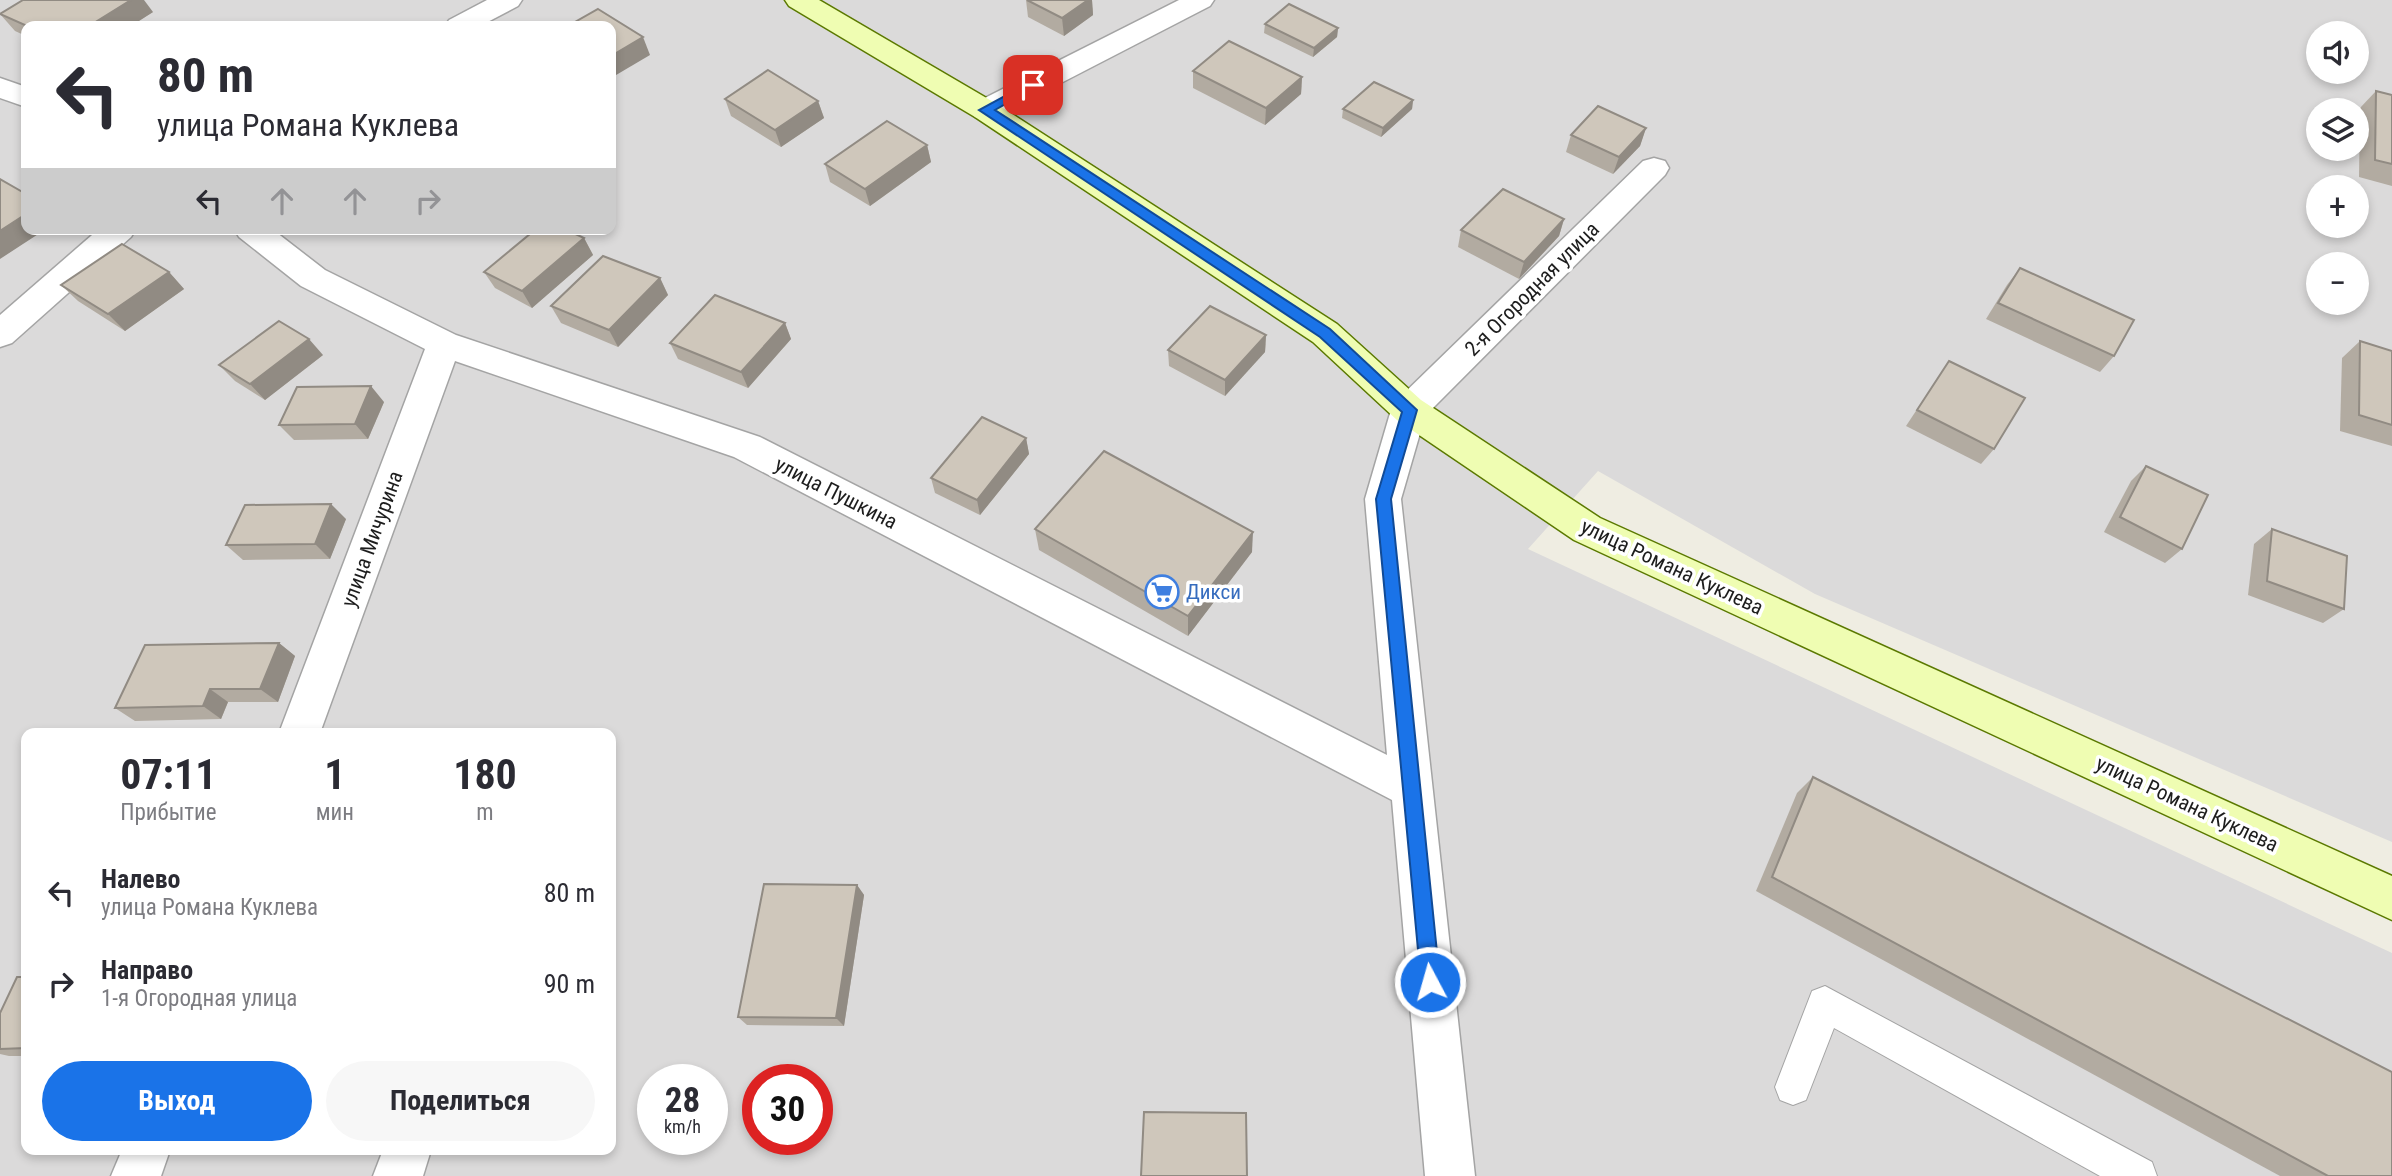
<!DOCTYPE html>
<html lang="ru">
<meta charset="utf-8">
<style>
body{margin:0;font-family:"Roboto Condensed",sans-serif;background:#f7f7f7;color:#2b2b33;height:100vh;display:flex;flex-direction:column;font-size:26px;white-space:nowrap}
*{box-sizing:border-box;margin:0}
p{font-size:23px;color:#7c7c81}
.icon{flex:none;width:38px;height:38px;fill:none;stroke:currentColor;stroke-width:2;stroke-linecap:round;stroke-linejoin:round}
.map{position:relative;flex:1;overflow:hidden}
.details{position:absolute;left:21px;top:728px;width:595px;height:427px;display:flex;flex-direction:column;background:#fff;border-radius:14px;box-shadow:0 4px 10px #0003}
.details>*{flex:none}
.guide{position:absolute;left:21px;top:21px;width:595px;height:214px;border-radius:14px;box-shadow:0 4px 10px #0003;background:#fff;color:#2b2b33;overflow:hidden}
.fabs{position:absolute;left:2306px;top:21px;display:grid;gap:14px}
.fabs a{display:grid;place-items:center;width:63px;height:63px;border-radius:50%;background:#fff;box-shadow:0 4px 10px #0003;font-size:35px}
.speed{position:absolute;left:637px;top:1064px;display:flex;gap:14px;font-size:35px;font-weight:700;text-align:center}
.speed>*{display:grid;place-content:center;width:91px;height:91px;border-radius:50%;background:#fff;box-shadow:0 4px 10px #0003;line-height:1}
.speed small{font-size:18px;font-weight:400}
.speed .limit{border:10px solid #d22;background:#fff;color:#111}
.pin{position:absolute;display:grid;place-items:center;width:60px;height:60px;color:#fff;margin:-30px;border-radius:14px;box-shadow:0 4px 10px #0006}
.me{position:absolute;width:77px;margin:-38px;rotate:354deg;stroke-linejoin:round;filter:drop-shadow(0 0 5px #0008)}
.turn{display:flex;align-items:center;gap:24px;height:147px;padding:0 21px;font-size:32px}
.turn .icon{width:91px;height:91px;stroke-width:2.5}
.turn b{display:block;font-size:49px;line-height:60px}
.lanes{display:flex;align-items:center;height:66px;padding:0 21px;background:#0003;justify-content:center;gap:35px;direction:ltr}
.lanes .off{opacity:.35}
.eta{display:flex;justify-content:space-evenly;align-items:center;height:119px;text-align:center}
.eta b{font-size:42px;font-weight:700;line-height:49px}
.primary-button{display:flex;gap:14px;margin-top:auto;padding:14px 21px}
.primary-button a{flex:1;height:80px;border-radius:42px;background:#1a73e8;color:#fff;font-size:28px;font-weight:700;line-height:80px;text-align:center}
.primary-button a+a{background:#f7f7f7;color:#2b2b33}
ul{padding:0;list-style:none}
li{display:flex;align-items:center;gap:21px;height:91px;padding:0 21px}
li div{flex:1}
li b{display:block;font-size:26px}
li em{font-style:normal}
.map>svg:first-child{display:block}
</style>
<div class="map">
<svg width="2392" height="1176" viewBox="0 0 2392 1176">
<rect width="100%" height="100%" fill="#efede2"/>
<path fill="#dbdada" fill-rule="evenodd" d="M0,0H2392V842L1815,594L1598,471L1528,549L2392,953V1176H0ZM26,26H611V229H26ZM2319,33H2357V72H2319ZM2319,110H2357V149H2319ZM2319,187H2357V226H2319ZM2319,264H2357V303H2319ZM26,733H611V1150H26ZM653,1080H712V1139H653ZM758,1080H817V1139H758Z"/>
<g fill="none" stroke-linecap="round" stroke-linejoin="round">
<defs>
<polygon id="lane" points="1825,986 2152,1162 2157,1176 2100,1176 1834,1028 1806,1100 1793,1105 1780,1100 1775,1087 1807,1004 1812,991"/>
<g id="street">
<polygon points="487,0 522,0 518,6 480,26 445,26 449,20"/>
<polygon points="1179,0 1214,0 1210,6 995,117 985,120 975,117 970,110 975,103"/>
<polygon points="0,78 26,87 26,107 0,98"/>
<polygon points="1654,158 1665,161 1669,168 1665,175 1425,416 1401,499 1475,1176 1425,1176 1392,800 734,457 455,361 320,733 279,733 425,349 301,286 239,237 234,229 272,229 325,270 456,335 760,437 1387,755 1365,499 1391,410 1397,400 1643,161"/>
<polygon points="99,229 136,229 131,237 12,343 0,347 0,315"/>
<polygon points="122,1150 170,1150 161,1176 111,1176"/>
<polygon points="383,1150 431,1150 423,1176 373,1176"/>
</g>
<polygon id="secondary" points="785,0 819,0 995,103 1337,324 1421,400 1600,518 2392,876 2392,920 1574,540 1397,420 1313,342 975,117 789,6"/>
</defs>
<use href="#lane" stroke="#a4a4a4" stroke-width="2"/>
<use href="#street" stroke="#a4a4a4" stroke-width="3"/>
<use href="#secondary" stroke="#5b7900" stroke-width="3"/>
<use href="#lane" fill="#fff" fill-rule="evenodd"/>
<use href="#street" fill="#fff" fill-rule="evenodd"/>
<use href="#secondary" fill="#effdb2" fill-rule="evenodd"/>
</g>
<g fill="#b2aba1">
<polygon points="1026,0 1092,0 1093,15 1064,36 1028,17"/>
<polygon points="153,12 131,26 26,26 26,36 15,31 0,14"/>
<polygon points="1265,24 1338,28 1337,37 1313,57 1264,33"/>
<polygon points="1193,71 1302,77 1301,94 1265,125 1193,88"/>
<polygon points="2376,91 2392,95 2392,186 2359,177 2360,108"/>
<polygon points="725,99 818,101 824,118 781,147 731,116"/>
<polygon points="1413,100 1412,109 1381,137 1342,118 1343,109"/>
<polygon points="1646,128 1640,146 1613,174 1566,152 1571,135"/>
<polygon points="927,145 931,162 870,206 830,182 825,164"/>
<polygon points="1564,219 1559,236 1519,279 1458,247 1461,230"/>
<polygon points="584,238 593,255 532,308 495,288 484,272"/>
<polygon points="2020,268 2114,356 2100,372 1986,319 2007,285"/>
<polygon points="169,272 184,289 125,331 78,301 61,285"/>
<polygon points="660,278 668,295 618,347 561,323 551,306"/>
<polygon points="785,323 791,339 748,388 678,359 670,343"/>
<polygon points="1266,335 1265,352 1225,396 1169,366 1168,350"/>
<polygon points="2360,341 2392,351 2392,446 2340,431 2342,358"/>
<polygon points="323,355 265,400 235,381 219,365"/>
<polygon points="1949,361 1994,449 1981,464 1906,426"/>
<polygon points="384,402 368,439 294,440 279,425"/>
<polygon points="1026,438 1029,454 980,515 935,493 931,478"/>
<polygon points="2146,466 2182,549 2165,563 2104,532 2131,481"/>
<polygon points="346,519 330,559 243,560 226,545"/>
<polygon points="1035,529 1252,552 1188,636 1039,550"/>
<polygon points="2272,529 2344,609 2323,623 2248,595 2254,544"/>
<polygon points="279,643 295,656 278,702 228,702 221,719 135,721 115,708"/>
<polygon points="1813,777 2392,1176 2280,1176 1756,891 1797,793"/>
<polygon points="857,885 864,895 844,1026 747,1025 738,1017"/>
<polygon points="26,977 26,1056 9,1056 0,1054 0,1013"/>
</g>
<g fill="#918b83">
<polygon points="131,0 144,0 153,12 131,26 89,26"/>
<polygon points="1088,0 1092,0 1093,15 1064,36 1062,18"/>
<polygon points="1338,28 1337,37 1313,57 1314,48"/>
<polygon points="643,37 650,55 611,78 611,56"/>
<polygon points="1302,77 1301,94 1265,125 1266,108"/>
<polygon points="1413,100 1412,109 1381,137 1383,128"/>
<polygon points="818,101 824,118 781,147 775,130"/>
<polygon points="1646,128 1640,146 1613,174 1619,157"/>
<polygon points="927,145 931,162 870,206 865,189"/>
<polygon points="26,214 26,229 46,229 0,259 0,231"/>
<polygon points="1564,219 1559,236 1519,279 1524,262"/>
<polygon points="584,238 593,255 532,308 522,291"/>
<polygon points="169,272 184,289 125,331 108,314"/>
<polygon points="660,278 668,295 618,347 609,330"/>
<polygon points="785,323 791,339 748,388 741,372"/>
<polygon points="1266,335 1265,352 1225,396 1225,380"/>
<polygon points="309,339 323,355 265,400 250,384"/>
<polygon points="371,386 384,402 368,439 355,424"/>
<polygon points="1026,438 1029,454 980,515 977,500"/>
<polygon points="331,504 346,519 330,559 315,544"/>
<polygon points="1253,532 1252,552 1188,636 1188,616"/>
<polygon points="279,643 295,656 278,702 260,689"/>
<polygon points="210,689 228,702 221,719 203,706"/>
<polygon points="857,885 864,895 844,1026 836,1018"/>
</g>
<g fill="#cfc7bb" stroke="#918b83" stroke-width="2">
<polygon points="23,0 131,0 89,26 27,26 0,14"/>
<polygon points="1027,0 1088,0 1062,18"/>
<polygon points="1289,4 1338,28 1314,48 1265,24"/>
<polygon points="598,9 643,37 611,56 611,26 568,26"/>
<polygon points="1229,41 1302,77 1266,108 1193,71"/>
<polygon points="768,70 818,101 775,130 725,99"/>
<polygon points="1374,82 1413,100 1383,128 1343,109"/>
<polygon points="2376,91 2392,95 2392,164 2375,160"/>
<polygon points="1598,106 1646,128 1619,157 1571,135"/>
<polygon points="887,121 927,145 865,189 825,164"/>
<polygon points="0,179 26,194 26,214 0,231"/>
<polygon points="1503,189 1564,219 1524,262 1461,230"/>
<polygon points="536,229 565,229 584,238 522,291 484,272"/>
<polygon points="122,244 169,272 108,314 61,285"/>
<polygon points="603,256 660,278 609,330 551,306"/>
<polygon points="2020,268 2134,320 2114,356 1998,303"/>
<polygon points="715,295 785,323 741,372 670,343"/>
<polygon points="1210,306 1266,335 1225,380 1168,350"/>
<polygon points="279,321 309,339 250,384 219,365"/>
<polygon points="2360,341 2392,351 2392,425 2359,415"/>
<polygon points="1949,361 2025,398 1994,449 1917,410"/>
<polygon points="371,386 355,424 279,425 297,387"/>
<polygon points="982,417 1026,438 977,500 931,478"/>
<polygon points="1104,451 1253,532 1188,616 1035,529"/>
<polygon points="2146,466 2208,495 2182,549 2120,517"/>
<polygon points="331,504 315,544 226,545 245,505"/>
<polygon points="2272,529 2347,556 2344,609 2267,581"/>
<polygon points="279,643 260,689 210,689 203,706 115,708 145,645"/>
<polygon points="1813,777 2392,1072 2392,1176 2328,1176 1772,877"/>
<polygon points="764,884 857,885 836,1018 738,1017"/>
<polygon points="17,977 26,977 26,1048 0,1049 0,1013"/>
<polygon points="1144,1112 1246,1113 1247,1176 1141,1176"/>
</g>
<polygon fill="#1a73e8" stroke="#114b97" stroke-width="2" points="1029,83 1039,85 995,110 1330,329 1417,410 1391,499 1440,982 1437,988 1430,991 1423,988 1421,982 1376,499 1402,412 1320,337 979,110"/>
<defs>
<symbol id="supermarket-ring" viewBox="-11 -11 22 22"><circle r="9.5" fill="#fff" stroke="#3f7fe0" stroke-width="1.5"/><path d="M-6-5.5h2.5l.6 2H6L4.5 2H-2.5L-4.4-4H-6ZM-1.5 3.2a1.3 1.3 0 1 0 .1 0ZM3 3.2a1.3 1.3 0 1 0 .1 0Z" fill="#3f7fe0"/></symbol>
</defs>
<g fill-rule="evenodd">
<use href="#supermarket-ring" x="1143" y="573" width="38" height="38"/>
</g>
<g text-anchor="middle" stroke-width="7" stroke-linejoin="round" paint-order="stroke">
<g font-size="21" fill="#1d1d1d" stroke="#fff">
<text transform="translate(1532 289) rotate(-45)" y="7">2-я Огородная улица</text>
<text transform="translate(836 493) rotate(27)" y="7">улица Пушкина</text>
<text transform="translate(372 539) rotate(-70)" y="7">улица Мичурина</text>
<text transform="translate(1672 567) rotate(25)" y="7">улица Романа Куклева</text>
<text transform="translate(2187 804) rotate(25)" y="7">улица Романа Куклева</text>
</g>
<g font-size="21" fill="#366cbe" stroke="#fff" text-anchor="start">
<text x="1186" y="599">Дикси</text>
</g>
</g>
</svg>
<div class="fabs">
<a><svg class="icon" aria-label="sound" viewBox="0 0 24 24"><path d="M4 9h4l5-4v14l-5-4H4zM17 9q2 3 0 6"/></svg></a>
<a><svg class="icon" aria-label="layers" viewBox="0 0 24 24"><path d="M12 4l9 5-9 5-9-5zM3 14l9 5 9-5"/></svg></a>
<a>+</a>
<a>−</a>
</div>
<div class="speed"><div>28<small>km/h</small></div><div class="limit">30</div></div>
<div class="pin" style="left:1033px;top:85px;background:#d93025"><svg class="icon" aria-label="arrive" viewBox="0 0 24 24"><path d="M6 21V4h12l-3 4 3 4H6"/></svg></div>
<svg class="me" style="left:1430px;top:982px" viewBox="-20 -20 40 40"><circle r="17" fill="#1a73e8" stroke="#fff" stroke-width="3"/><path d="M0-11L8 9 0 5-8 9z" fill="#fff"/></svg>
<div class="guide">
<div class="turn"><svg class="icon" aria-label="left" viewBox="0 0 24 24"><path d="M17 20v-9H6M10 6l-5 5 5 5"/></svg><div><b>80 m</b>улица Романа Куклева</div></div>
<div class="lanes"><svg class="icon" aria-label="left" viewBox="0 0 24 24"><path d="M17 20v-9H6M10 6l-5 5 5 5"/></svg><svg class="icon off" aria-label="ahead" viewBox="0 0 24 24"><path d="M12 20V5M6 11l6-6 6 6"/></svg><svg class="icon off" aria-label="ahead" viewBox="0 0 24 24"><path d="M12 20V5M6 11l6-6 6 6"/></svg><svg class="icon off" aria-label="right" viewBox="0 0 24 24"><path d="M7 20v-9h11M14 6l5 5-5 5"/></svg></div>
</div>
<section class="details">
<div class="eta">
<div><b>07:11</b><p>Прибытие</p></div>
<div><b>1</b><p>мин</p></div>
<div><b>180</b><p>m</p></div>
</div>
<ul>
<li><svg class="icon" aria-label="left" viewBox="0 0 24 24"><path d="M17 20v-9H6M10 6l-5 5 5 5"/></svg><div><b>Налево</b><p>улица Романа Куклева</p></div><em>80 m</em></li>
<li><svg class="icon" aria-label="right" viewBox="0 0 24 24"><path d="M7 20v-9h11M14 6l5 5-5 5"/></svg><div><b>Направо</b><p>1-я Огородная улица</p></div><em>90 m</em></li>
</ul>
<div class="primary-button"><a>Выход</a><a>Поделиться</a></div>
</section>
</div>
